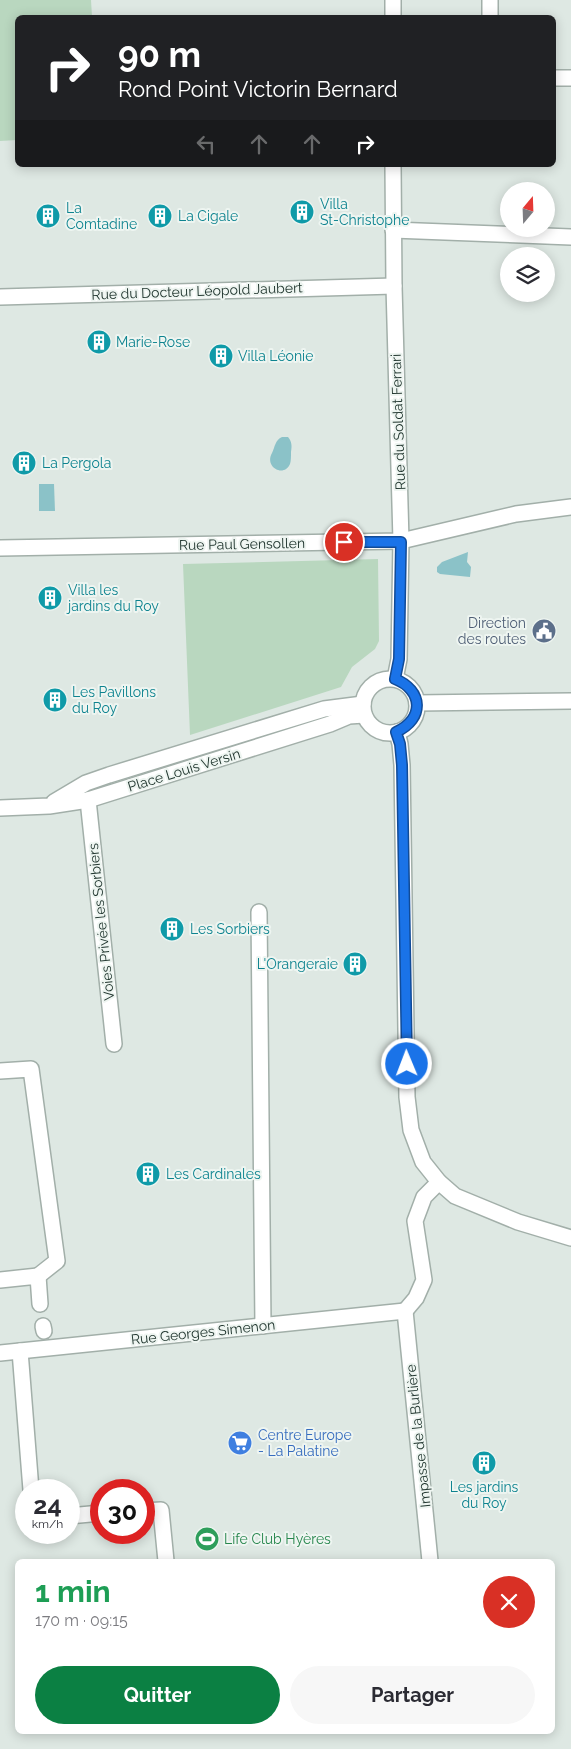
<!DOCTYPE html>
<html lang="fr">
<meta charset="utf-8">
<style>
body{margin:0;font-family:Raleway,sans-serif;background:#f7f7f7;color:#2b2b33;height:100vh;display:flex;flex-direction:column;font-size:19px;white-space:nowrap}
*{box-sizing:border-box;margin:0}
p{font-size:16px;color:#7c7c81}
.icon{flex:none;width:28px;height:28px;fill:none;stroke:currentColor;stroke-width:2;stroke-linecap:round;stroke-linejoin:round}
.map{position:relative;flex:1;overflow:hidden}
.drawer{position:absolute;left:15px;top:1559px;width:540px;height:175px;display:flex;flex-direction:column;background:#fff;border-radius:8px;box-shadow:0 2px 12px #0003}
.drawer>*{flex:none}
.guide{position:absolute;left:15px;top:15px;width:541px;height:152px;border-radius:8px;box-shadow:0 2px 12px #0003;background:#202124;color:#fff;overflow:hidden}
.needle{width:32px;rotate:19deg}
.buttons{position:absolute;left:500px;top:182px;display:grid;gap:10px}
.buttons a{display:grid;place-items:center;width:55px;height:55px;border-radius:50%;background:#fff;box-shadow:0 2px 12px #0003;font-size:25px}
.speed{position:absolute;left:15px;top:1479px;display:flex;gap:10px;font-size:25px;font-weight:700;text-align:center}
.speed>*{display:grid;place-content:center;width:65px;height:65px;border-radius:50%;background:#fff;box-shadow:0 2px 12px #0003;line-height:1}
.speed small{font-size:12px;font-weight:400}
.speed .limit{border:8px solid #d22;background:#fff;color:#111}
.pin{position:absolute;display:grid;place-items:center;width:42px;height:42px;color:#fff;margin:-21px;border:2px solid #fff;border-radius:50%;box-shadow:0 1px 5px #0007}
.me{position:absolute;width:55px;margin:-28px;rotate:359deg;stroke-linejoin:round;filter:drop-shadow(0 0 4px #0008)}
.turn{display:flex;align-items:center;gap:18px;height:105px;padding:0 20px;font-size:22px}
.turn .icon{width:65px;height:65px;stroke-width:2.5}
.turn b{display:block;font-size:35px;line-height:42px}
.lanes{display:flex;align-items:center;height:48px;padding:0 20px;background:#0003;justify-content:center;gap:25px;direction:ltr}
.lanes .off{opacity:.35}
.round{display:grid;place-items:center;flex:none;width:52px;height:52px;border-radius:26px;background:#f7f7f7}
.head{display:flex;align-items:center;justify-content:space-between;height:85px;padding:0 20px}
h1{font-size:30px;font-weight:700;line-height:38px;color:#1e9e55}
.cta{display:flex;gap:10px;margin-top:auto;padding:10px 20px}
.cta a{flex:1;height:58px;border-radius:30px;background:#0b8043;color:#fff;font-size:20px;font-weight:700;line-height:58px;text-align:center}
.cta a+a{background:#f7f7f7;color:#2b2b33}
.map>svg:first-child{display:block}
</style>
<div class="map">
<svg width="571" height="1749" viewBox="0 0 571 1749">
<rect width="100%" height="100%" fill="#dee8e3"/>
<g fill="#b9d7bf">
<polygon points="0,0 91,0 92,17 18,18 17,140 0,141"/>
<polygon points="378,559 379,641 375,649 352,667 341,687 190,735 183,564"/>
</g>
<g fill="#8bc2c8">
<path d="M282,437H288C292,442 292,446 291,452C291,456 291,461 290,464C284,478 264,467 272,453C275,447 275,440 282,437Z"/>
<polygon points="39,484 54,484 55,511 39,511"/>
<polygon points="468,552 467,562 471,567 470,577 440,574 437,572 437,567 442,562"/>
</g>
<g fill="none" stroke-linecap="round" stroke-linejoin="round">
<defs>
<g id="minor">
<polyline points="393,18 393,0"/>
<polyline points="490,18 490,0"/>
<polyline points="554,78 571,78"/>
<polyline points="393,165 394,286 401,541 399,659 395,679"/>
<polyline points="393,230 571,237"/>
<polyline points="0,297 394,286"/>
<polyline points="0,548 401,541 516,514 571,507"/>
<circle cx="390" cy="706" r="27"/>
<polyline points="417,703 571,701"/>
<polyline points="397,732 400,744 402,765 407,1097 411,1130 423,1162 439,1182 455,1196 518,1222 571,1238"/>
<polyline points="88,800 114,1044"/>
<polyline points="54,802 86,783 109,775 324,709 363,704"/>
<polyline points="0,808 49,806 88,800 330,724 349,716 364,715"/>
<polyline points="259,912 263,1326"/>
<polyline points="0,1071 31,1069 57,1261 38,1276"/>
<polyline points="0,1280 38,1276 40,1304"/>
<polyline points="405,1311 430,1561"/>
<polyline points="405,1311 416,1298 424,1280 415,1221 424,1197 439,1182"/>
<polyline points="43,1326 44,1331"/>
<polyline points="20,1351 31,1490"/>
<polyline points="0,1353 405,1311"/>
<polyline points="144,1511 161,1510 166,1561"/>
<polyline points="69,1516 101,1513"/>
</g>
</defs>
<use href="#minor" stroke="#a2afa9" stroke-width="18"/>
<use href="#minor" stroke="#fff" stroke-width="15"/>
</g>
<g fill="none" stroke-linecap="round" stroke-linejoin="round">
<defs>
<path id="route" d="M344,542H401L399,659L395,679C423,690 425,719 396,732L400,744L402,765L407,1064"/>
</defs>
<use href="#route" stroke="#114b97" stroke-width="12"/>
<use href="#route" stroke="#1a73e8" stroke-width="9"/>
</g>
<defs>
<symbol id="building-disc" viewBox="-11 -11 22 22"><circle r="9.5" fill="#0f9aa8" stroke="#eef5f1"/><path d="M-4-6H4V6H1V3H-1V6H-4ZM-2.5-4.3h1.7v1.8h-1.7ZM.8-4.3h1.7v1.8H.8ZM-2.5-1h1.7V.8h-1.7ZM.8-1h1.7V.8H.8Z" fill="#fff"/></symbol>
<symbol id="civic-disc" viewBox="-11 -11 22 22"><circle r="9.5" fill="#5c6f8a" stroke="#eef5f1"/><path d="M-.6-6.5H3V-4.5H.6V-3L4-1V1h2V6H-6V1h2V-1L-.6-3ZM-1.2 2.5V6h2.4V2.5Z" fill="#fff"/></symbol>
<symbol id="supermarket-disc" viewBox="-11 -11 22 22"><circle r="9.5" fill="#3f7fe0" stroke="#eef5f1"/><path d="M-6-5.5h2.5l.6 2H6L4.5 2H-2.5L-4.4-4H-6ZM-1.5 3.2a1.3 1.3 0 1 0 .1 0ZM3 3.2a1.3 1.3 0 1 0 .1 0Z" fill="#fff"/></symbol>
<symbol id="stadium-disc" viewBox="-11 -11 22 22"><circle r="9.5" fill="#2e9e5b" stroke="#eef5f1"/><path d="M0-5a6.5 5 0 1 0 0 10a6.5 5 0 1 0 0-10ZM-3.5-1.8h7v3.6h-7Z" fill="#fff"/></symbol>
</defs>
<g fill-rule="evenodd">
<use href="#building-disc" x="288" y="198" width="28" height="28"/>
<use href="#building-disc" x="34" y="202" width="28" height="28"/>
<use href="#building-disc" x="146" y="202" width="28" height="28"/>
<use href="#building-disc" x="85" y="328" width="28" height="28"/>
<use href="#building-disc" x="207" y="342" width="28" height="28"/>
<use href="#building-disc" x="10" y="449" width="28" height="28"/>
<use href="#building-disc" x="36" y="584" width="28" height="28"/>
<use href="#civic-disc" x="530" y="617" width="28" height="28"/>
<use href="#building-disc" x="41" y="686" width="28" height="28"/>
<use href="#building-disc" x="158" y="915" width="28" height="28"/>
<use href="#building-disc" x="341" y="950" width="28" height="28"/>
<use href="#building-disc" x="134" y="1160" width="28" height="28"/>
<use href="#supermarket-disc" x="226" y="1429" width="28" height="28"/>
<use href="#building-disc" x="470" y="1449" width="28" height="28"/>
<use href="#stadium-disc" x="193" y="1525" width="28" height="28"/>
</g>
<g text-anchor="middle" stroke-width="4" stroke-linejoin="round" paint-order="stroke">
<g font-size="14" fill="#0d838f" stroke="#eef5f1" text-anchor="start">
<text x="320" y="209">Villa<tspan x="320" dy="16">St-Christophe</tspan></text>
<text x="66" y="213">La<tspan x="66" dy="16">Comtadine</tspan></text>
<text x="178" y="221">La Cigale</text>
<text x="116" y="347">Marie-Rose</text>
<text x="238" y="361">Villa Léonie</text>
<text x="42" y="468">La Pergola</text>
<text x="68" y="595">Villa les<tspan x="68" dy="16">jardins du Roy</tspan></text>
<text x="72" y="697">Les Pavillons<tspan x="72" dy="16">du Roy</tspan></text>
<text x="190" y="934">Les Sorbiers</text>
<text x="338" y="969" text-anchor="end">L'Orangeraie</text>
<text x="166" y="1179">Les Cardinales</text>
<text x="484" y="1492" text-anchor="middle">Les jardins<tspan x="484" dy="16">du Roy</tspan></text>
</g>
<g font-size="14" fill="#21362f" stroke="#eef5f1">
<text transform="translate(197 291) rotate(-2)" y="5">Rue du Docteur Léopold Jaubert</text>
<text transform="translate(398 422) rotate(-92)" y="5">Rue du Soldat Ferrari</text>
<text transform="translate(242 544) rotate(-1)" y="5">Rue Paul Gensollen</text>
<text transform="translate(184 770) rotate(-17)" y="5">Place Louis Versin</text>
<text transform="translate(101 922) rotate(-96)" y="5">Voies Privée les Sorbiers</text>
<text transform="translate(203 1332) rotate(-6)" y="5">Rue Georges Simenon</text>
<text transform="translate(418 1436) rotate(-96)" y="5">Impasse de la Burlière</text>
</g>
<g font-size="14" fill="#4e5e75" stroke="#eef5f1" text-anchor="end">
<text x="526" y="628">Direction<tspan x="526" dy="16">des routes</tspan></text>
</g>
<g font-size="14" fill="#366cbe" stroke="#eef5f1" text-anchor="start">
<text x="258" y="1440">Centre Europe<tspan x="258" dy="16">- La Palatine</tspan></text>
</g>
<g font-size="14" fill="#27864d" stroke="#eef5f1" text-anchor="start">
<text x="224" y="1544">Life Club Hyères</text>
</g>
</g>
</svg>
<div class="buttons">
<a><svg class="needle" viewBox="-14 -14 28 28"><path d="M0-13l5 13h-10z" fill="#e53935"/><path d="M0 13l5-13h-10z" fill="#7c7c81"/></svg></a>
<a><svg class="icon" aria-label="layers" viewBox="0 0 24 24"><path d="M12 4l9 5-9 5-9-5zM3 14l9 5 9-5"/></svg></a>
</div>
<div class="speed"><div>24<small>km/h</small></div><div class="limit">30</div></div>
<div class="pin" style="left:344px;top:542px;background:#d93025"><svg class="icon" aria-label="arrive" viewBox="0 0 24 24"><path d="M6 21V4h12l-3 4 3 4H6"/></svg></div>
<svg class="me" style="left:407px;top:1064px" viewBox="-20 -20 40 40"><circle r="17" fill="#1a73e8" stroke="#fff" stroke-width="3"/><path d="M0-11L8 9 0 5-8 9z" fill="#fff"/></svg>
<div class="guide">
<div class="turn"><svg class="icon" aria-label="right" viewBox="0 0 24 24"><path d="M7 20v-9h11M14 6l5 5-5 5"/></svg><div><b>90 m</b>Rond Point Victorin Bernard</div></div>
<div class="lanes"><svg class="icon off" aria-label="left" viewBox="0 0 24 24"><path d="M17 20v-9H6M10 6l-5 5 5 5"/></svg><svg class="icon off" aria-label="ahead" viewBox="0 0 24 24"><path d="M12 20V5M6 11l6-6 6 6"/></svg><svg class="icon off" aria-label="ahead" viewBox="0 0 24 24"><path d="M12 20V5M6 11l6-6 6 6"/></svg><svg class="icon" aria-label="right" viewBox="0 0 24 24"><path d="M7 20v-9h11M14 6l5 5-5 5"/></svg></div>
</div>
<section class="drawer">
<div class="head"><div><h1>1 min</h1><p>170 m · 09:15</p></div><a class="round" style="background:#d93025;color:#fff"><svg class="icon" aria-label="close" viewBox="0 0 24 24"><path d="M6 6l12 12M18 6L6 18"/></svg></a></div>
<div class="cta"><a>Quitter</a><a>Partager</a></div>
</section>
</div>
